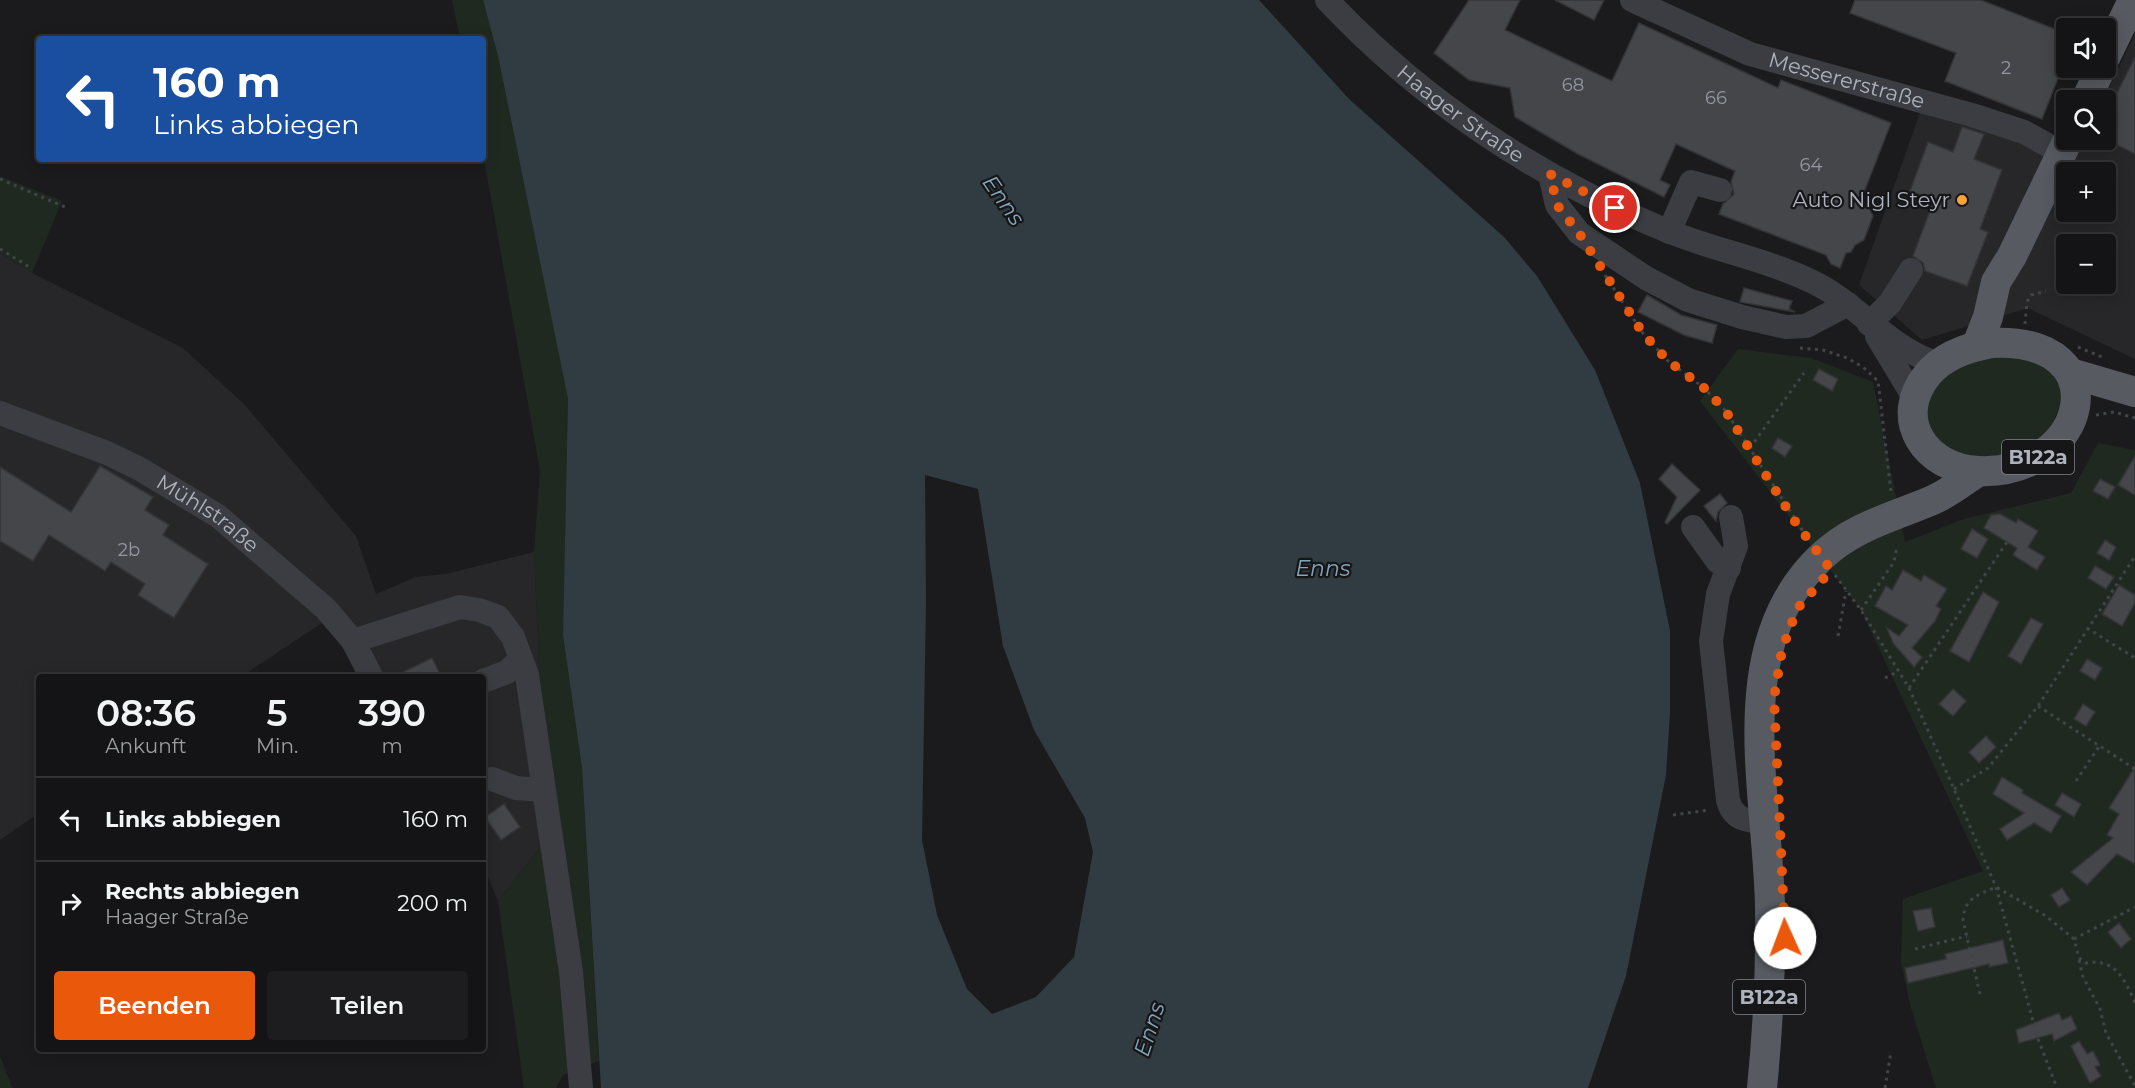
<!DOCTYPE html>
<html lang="de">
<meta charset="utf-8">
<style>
body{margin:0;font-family:Montserrat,sans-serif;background:#1d1d1f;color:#f1f3f6;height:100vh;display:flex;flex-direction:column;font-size:22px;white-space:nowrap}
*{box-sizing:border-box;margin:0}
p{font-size:20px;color:#9d9ea1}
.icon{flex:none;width:33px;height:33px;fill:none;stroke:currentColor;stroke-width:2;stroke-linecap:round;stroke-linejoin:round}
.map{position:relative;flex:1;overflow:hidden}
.details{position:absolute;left:36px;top:674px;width:450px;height:378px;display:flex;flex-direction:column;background:#141416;border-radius:6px;box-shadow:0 3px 15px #0003,0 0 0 2px #333335}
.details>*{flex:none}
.top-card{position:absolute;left:36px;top:36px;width:450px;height:126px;border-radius:6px;box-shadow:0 3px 15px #0003,0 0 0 2px #333335;background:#1a4fa0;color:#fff;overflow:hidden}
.fabs{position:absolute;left:2056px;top:18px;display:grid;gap:12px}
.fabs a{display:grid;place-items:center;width:60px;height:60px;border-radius:6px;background:#141416;box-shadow:0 3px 15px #0003,0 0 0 2px #333335;font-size:30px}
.pin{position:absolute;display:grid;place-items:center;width:51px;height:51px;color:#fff;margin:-26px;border:3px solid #fff;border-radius:50%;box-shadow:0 2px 6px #0007}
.me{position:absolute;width:66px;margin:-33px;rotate:358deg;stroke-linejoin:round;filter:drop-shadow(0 0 4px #0008)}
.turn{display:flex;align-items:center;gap:21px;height:126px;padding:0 18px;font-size:27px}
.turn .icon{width:78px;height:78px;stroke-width:2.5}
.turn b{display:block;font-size:42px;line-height:51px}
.eta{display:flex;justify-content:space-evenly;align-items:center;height:102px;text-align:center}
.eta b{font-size:36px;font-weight:600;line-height:42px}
.cta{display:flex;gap:12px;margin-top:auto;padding:12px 18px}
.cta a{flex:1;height:69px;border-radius:6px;background:#ea580c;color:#fff;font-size:24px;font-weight:600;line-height:69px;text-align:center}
.cta a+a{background:#1d1d1f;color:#f1f3f6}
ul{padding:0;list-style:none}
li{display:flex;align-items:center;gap:18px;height:84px;padding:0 18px;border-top:2px solid #333335}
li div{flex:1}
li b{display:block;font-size:22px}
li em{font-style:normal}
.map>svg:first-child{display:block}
</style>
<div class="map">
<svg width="2135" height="1088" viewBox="0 0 2135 1088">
<rect width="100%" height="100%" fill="#1b1b1d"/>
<g fill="#27272a" fill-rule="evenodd">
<path d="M2135,34V359L2028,308L1922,340L1859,285L1922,107L2079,150L2084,140H2106V100H2103ZM2067,172H2106V212H2067ZM2067,244H2106V284H2067Z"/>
<polygon points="0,253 32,273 183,348 244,404 356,536 376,594 416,577 446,574 534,552 547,839 498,901 483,865 483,676 378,676 340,611 242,676 39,676 39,813 0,840"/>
</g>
<g fill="#202920">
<polygon points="452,0 483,0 498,56 568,399 563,635 582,768 599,1061 563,1075 556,1088 524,1088 498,901 547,839 534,552 540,470 483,154 483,39 460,39"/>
<polygon points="0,176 62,201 32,273 0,253"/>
<polygon points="1738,349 1811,358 1873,382 1905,542 1964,519 2071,493 2098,443 2135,450 2135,1088 1936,1088 1911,1008 1901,963 1903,899 1983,871 1861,610 1700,401"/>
<path d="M1982,355C2024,359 2047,352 2064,397L2048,434L1998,460L1950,454L1927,427L1926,405L1937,381Z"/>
<polygon points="0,1056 12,1087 12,1088 0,1088"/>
</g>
<path fill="#303c42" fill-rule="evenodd" d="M483,0H1259L1349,99L1504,237L1537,276L1595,370L1640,483L1670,631V713L1666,775L1626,976L1588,1088H601L582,768L563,635L568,399L498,56ZM925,475L978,489L1003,646L1034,730L1085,818L1093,852L1074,957L1036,997L992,1014L967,989L937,915L922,840L926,601Z"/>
<g fill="#45464a" stroke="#353539" stroke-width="1.5">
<polygon points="1469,0 1520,0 1505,30 1612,81 1639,23 1778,88 1781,80 1891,123 1859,205 1869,208 1873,216 1864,240 1855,245 1851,252 1846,253 1840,268 1831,264 1826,255 1719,214 1723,204 1734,194 1731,182 1735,171 1676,144 1660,180 1670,185 1664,197 1578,154 1515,117 1510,88 1469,80 1434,53"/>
<polygon points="1555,0 1604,0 1594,20"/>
<polygon points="1855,0 1981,0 2067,34 2067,55 2042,119 1945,81 1956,53 1850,13"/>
<polygon points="2135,57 2135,154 2106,139 2106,115"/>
<polygon points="1962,127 1984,134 1974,159 2002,170 1980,229 1988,232 1967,286 1925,271 1923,263 1913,256 1934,200 1910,191 1928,142 1953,152"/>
<polygon points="1744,288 1792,301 1789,309 1795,312 1740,302"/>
<polygon points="1647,295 1681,315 1717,325 1712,343 1684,335 1638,312"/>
<polygon points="1819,369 1838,379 1832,391 1813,380"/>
<polygon points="1778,438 1792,446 1785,457 1772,448"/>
<polygon points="2135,456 2135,495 2118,485"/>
<polygon points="1672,464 1700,490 1667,524 1665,522 1677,497 1659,479"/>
<polygon points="100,466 153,497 145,510 169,525 163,535 208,564 174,618 138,595 145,584 111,562 105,571 49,535 33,561 0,541 0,467 71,512"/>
<polygon points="2100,479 2115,487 2108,499 2093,491"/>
<polygon points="1720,494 1727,503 1718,512 1716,521 1704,506"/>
<polygon points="2000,514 2016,523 2018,519 2038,531 2028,547 2045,557 2037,570 2013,555 2017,548 1984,528 1991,515"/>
<polygon points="1972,529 1988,539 1977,558 1961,549"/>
<polygon points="2105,540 2116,547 2109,560 2097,553"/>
<polygon points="2095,566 2114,577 2106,589 2088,578"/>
<polygon points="1903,570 1921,581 1924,575 1947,589 1936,606 1941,609 1935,621 1912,648 1922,657 1914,667 1893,643 1887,628 1899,636 1908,625 1875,606 1886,586 1892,590"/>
<polygon points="2119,585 2135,595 2135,603 2122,626 2102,614"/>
<polygon points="1983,592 1999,602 1969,662 1950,651"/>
<polygon points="2031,618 2043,624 2021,664 2008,656"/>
<polygon points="432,658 441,676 395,676"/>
<polygon points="2087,659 2102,668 2095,680 2080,671"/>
<polygon points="1953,689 1966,701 1953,716 1939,704"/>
<polygon points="2083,704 2095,712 2086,726 2074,719"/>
<polygon points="1986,736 1996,747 1979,763 1969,752"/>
<polygon points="2135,767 2135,864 2117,854 2087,885 2071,872 2113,838 2107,835 2119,814 2109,808"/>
<polygon points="2002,777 2023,790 2022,793 2061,816 2051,833 2034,823 2007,840 2000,829 2024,813 1993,794"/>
<polygon points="2062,793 2081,804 2074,817 2055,805"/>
<polygon points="504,804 520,827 501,840 485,817"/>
<polygon points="2062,888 2070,900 2059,907 2051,895"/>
<polygon points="1931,908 1935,927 1918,931 1913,911"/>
<polygon points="2119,923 2131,939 2121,948 2108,932"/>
<polygon points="2003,940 2008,963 1989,967 1989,964 1908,983 1905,968 1946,959 1945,954"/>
<polygon points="2059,1013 2062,1020 2071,1016 2077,1029 2054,1041 2052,1034 2019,1043 2016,1030"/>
<polygon points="2079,1041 2087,1054 2093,1051 2100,1065 2095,1067 2101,1076 2090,1083 2071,1046"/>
</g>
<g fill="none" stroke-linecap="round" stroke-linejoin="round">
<g stroke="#414449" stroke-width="3" stroke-dasharray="3 4.5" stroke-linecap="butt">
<polyline points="2058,121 2065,105"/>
<polyline points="0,179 65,207"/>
<polyline points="0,249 31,268"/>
<polyline points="1605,275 1642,332 1667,360 1704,388 1725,410 1808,539"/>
<polyline points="2025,324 2027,302 2031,295 2046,291"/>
<polyline points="2078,347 2102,357"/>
<polyline points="1800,348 1823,350 1847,358 1863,367 1878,381 1891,492"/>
<polyline points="2096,415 2114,412 2135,418"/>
<polyline points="1750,448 1804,373"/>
<polyline points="1835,575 1861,610 1909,688 1954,789 1996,887 2038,1039 2057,1088"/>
<polyline points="1861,610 1894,562 1897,546"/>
<polyline points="2087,628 2135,658"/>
<polyline points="1838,636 1846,591"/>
<polyline points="1885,678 1897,672"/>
<polyline points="1909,688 2009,539"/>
<polyline points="2038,706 2135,769"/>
<polyline points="2076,781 2100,745"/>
<polyline points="1954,789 1988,768 2038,706 2135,556"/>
<polyline points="1673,815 1710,810"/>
<polyline points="2074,939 2135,907"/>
<polyline points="1915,949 1967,936"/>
<polyline points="2079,960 2083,977 2100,1009 2106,1033 2135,1086"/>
<path d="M1980,994L1963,920C1964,898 1978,895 1996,887L2046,916L2074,939L2079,958L2086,963C2116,958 2125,980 2135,1003"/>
<polyline points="1885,1088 1891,1052"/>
</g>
<g stroke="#3b3d42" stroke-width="24">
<path id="s1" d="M1327,0C1421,100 1538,178 1665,230C1713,250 1765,259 1811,281C1858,303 1888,349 1939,364"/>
<path id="s2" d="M1632,0L1750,54L1972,115L2024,132L2062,153"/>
<polyline points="1550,174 1557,205 1579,233 1646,278 1688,300 1742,317 1786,327 1806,326 1848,304"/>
<polyline points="1669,232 1691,182 1720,190"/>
<polyline points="1869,324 1890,303 1911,270"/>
<polyline points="1877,336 1915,399"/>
<path id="s3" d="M0,413L107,453L140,469L218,516L326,609L353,641L371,676"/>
<path d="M1731,517L1736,546L1718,594L1711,641L1728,800C1733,820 1747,821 1766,822"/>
<polyline points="1693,527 1718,562 1729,568"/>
<polyline points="353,641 460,607 479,610 498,617 513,637 527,675 571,972 581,1088"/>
<polyline points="483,681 507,672 521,659"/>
<polyline points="492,779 516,788 543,790"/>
</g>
<g stroke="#575b61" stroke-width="30">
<polyline points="2106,56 2133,0"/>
<polyline points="2086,100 2101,68"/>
<path d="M1992,343C2121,337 2089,476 1978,471C1926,469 1891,419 1928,374C1944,355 1969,347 1992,343Z"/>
<polyline points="1977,345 1988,317 1996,282 2012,256 2068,140"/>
<polyline points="2070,373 2135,392"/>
<path d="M1762,1088C1768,1028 1771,967 1770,907C1768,792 1727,646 1821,557C1854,526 1893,517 1933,500C1949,493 1964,481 1979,471"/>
</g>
</g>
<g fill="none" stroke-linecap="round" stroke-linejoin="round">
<polyline stroke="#ea580c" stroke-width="10" stroke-dasharray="0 18" points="1615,208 1550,174 1557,205 1579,233 1642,332 1667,360 1704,388 1725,410 1796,523 1831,570 1797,609 1782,650 1774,698 1785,938"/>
</g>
<circle fill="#f9a437" stroke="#161618" stroke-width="2" cx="1962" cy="200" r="6"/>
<g text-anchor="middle" stroke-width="4.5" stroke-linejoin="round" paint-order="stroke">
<g font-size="18" fill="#9398a0">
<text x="2006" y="74">2</text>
<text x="1573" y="91">68</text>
<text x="1716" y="104">66</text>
<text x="1811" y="171">64</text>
<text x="129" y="556">2b</text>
</g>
<g fill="#161618" stroke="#80848c" stroke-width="1.5">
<rect x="2002" y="440" width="72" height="34" rx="4.5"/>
<rect x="1733" y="980" width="72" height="34" rx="4.5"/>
</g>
<g font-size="20" font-weight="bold" fill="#adb3bd">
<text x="2038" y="464">B122a</text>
<text x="1769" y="1004">B122a</text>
</g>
<g font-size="21" fill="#adb3bd" stroke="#161618">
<text dy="7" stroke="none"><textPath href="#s2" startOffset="230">Messererstraße</textPath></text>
<text dy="7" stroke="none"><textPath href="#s1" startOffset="176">Haager Straße</textPath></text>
<text dy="7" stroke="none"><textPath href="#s3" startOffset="232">Mühlstraße</textPath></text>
</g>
<g font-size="21" fill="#adb3bd" stroke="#161618" text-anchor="end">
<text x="1950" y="207">Auto Nigl Steyr</text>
</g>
<g font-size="22" font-style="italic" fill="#83a5b8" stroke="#161618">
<text transform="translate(1004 200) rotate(55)" y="8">Enns</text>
<text x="1323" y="576">Enns</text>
<text transform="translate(1149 1029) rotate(-72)" y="8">Enns</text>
</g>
</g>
</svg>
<div class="fabs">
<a><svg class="icon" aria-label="sound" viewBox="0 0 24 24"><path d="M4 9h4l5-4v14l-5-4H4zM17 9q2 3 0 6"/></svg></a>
<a><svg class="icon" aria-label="search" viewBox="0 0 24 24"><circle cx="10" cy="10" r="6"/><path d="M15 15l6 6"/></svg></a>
<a>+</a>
<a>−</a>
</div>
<div class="pin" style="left:1615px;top:208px;background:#d93025"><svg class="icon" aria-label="arrive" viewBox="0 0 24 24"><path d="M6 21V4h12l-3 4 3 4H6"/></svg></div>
<svg class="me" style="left:1785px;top:938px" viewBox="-20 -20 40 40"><circle r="19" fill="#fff"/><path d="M0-13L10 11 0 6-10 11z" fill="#ea580c"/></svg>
<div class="top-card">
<div class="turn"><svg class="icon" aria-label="left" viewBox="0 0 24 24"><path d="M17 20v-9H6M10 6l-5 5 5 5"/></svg><div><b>160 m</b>Links abbiegen</div></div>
</div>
<section class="details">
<div class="eta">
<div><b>08:36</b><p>Ankunft</p></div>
<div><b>5</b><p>Min.</p></div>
<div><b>390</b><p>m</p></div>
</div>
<ul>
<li><svg class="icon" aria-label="left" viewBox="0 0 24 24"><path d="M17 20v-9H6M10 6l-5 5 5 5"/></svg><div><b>Links abbiegen</b></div><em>160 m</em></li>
<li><svg class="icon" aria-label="right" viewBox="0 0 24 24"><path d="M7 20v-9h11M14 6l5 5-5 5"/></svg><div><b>Rechts abbiegen</b><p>Haager Straße</p></div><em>200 m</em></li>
</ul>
<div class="cta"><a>Beenden</a><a>Teilen</a></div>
</section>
</div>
